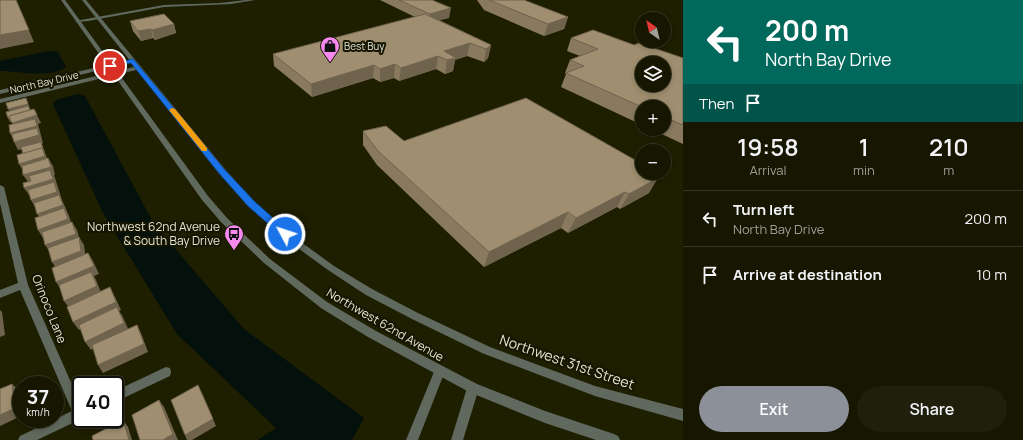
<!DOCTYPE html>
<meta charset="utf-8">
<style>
body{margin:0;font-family:Manrope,sans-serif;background:#1f1f0b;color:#f1f3f6;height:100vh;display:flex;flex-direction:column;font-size:15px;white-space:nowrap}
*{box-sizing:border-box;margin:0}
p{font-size:13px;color:#9e9f99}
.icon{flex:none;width:22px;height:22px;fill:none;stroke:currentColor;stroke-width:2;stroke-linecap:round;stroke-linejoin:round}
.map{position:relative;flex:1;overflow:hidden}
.details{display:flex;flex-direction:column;background:#161601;width:340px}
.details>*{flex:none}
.guide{background:#00695c;color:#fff;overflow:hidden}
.needle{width:26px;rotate:326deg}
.fabs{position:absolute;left:635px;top:12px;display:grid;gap:8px}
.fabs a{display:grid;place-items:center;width:36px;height:36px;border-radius:50%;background:#161601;box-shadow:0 2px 6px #0003,0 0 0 1px #353523;font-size:20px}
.speed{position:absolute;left:12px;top:376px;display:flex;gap:8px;font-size:20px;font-weight:700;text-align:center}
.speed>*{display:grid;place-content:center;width:52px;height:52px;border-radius:50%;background:#161601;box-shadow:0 2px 6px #0003,0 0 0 1px #353523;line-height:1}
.speed small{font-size:10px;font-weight:400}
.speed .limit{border:2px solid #111;border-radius:6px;background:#fff;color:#111}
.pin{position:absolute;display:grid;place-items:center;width:34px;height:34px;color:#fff;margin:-17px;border:2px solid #fff;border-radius:50%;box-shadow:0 1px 4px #0007}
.me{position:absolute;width:44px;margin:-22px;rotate:310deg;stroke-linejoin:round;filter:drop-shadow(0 0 3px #0008)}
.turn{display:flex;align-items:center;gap:14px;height:84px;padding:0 16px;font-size:18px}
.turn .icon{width:52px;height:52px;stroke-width:2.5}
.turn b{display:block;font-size:28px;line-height:34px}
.then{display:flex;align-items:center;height:38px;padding:0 16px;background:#0003;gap:8px;font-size:15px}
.eta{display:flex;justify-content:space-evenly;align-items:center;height:68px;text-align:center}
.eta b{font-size:24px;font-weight:600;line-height:28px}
.primary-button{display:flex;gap:8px;margin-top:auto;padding:8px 16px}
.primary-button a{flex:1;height:46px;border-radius:24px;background:#8c9099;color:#fff;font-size:16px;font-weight:600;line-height:46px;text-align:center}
.primary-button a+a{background:#1f1f0b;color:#f1f3f6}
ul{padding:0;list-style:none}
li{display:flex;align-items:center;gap:12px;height:56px;padding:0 16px;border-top:1px solid #353523}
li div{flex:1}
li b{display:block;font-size:15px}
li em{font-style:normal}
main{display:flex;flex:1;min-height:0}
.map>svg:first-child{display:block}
</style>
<main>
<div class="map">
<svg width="683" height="440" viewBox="0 0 683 440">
<rect width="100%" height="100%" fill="#1e1e01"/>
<g fill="#04100b">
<path d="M49,51L58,52L66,67C51,79 19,71 0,71V61Z"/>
<polygon points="78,94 85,96 154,224 244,329 364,418 352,440 258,440 276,428 177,334 103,213 53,104 56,100"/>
</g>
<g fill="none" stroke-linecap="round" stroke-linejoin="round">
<g fill="#60695d" fill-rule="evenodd">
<polygon points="246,0 255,0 231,4 164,7 88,21 77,22 75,21 164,5 220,3"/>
<polygon points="132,59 134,60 134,62 0,94 0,90"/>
<polygon points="138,66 140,67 140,69 0,103 0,99"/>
<polygon points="0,185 4,187 28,285 81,405 81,419 37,440 18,440 20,436 72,411 20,290 0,298 0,290 18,283 0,203"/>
<polygon points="440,366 444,367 445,371 418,440 406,440 436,367"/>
<polygon points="166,367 170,368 171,372 170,376 115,402 115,391"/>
<polygon points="473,383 477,384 479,388 463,440 451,440 467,388 469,384"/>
</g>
<g fill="#60695d" fill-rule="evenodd">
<polygon points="61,0 65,0 208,196 227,218 270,259 327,302 376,331 477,384 545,411 614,434 618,436 620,440 596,440 545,423 469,392 368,337 321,308 264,263 221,222 202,200"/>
<polygon points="82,0 86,0 224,168 254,202 301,242 334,266 372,289 418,313 490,347 595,386 683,409 683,421 595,396 482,353 412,319 366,295 328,270 295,246 248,206 218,172"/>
</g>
</g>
<g fill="#897a5f">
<polygon points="380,0 432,0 449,18 439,20 491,45 488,58 484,62 467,56 455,60 453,71 445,74 436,69 399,81 394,78 380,82 373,78 312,97 274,66 273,54 415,17"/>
<polygon points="477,0 524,0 568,17 564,29 544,36 484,10"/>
<polygon points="130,21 174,24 176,33 155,40 153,38 141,41 133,31"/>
<polygon points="571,38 634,45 683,58 683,144 651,129 664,129 664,107 642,107 642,125 561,87 566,74 565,73 570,60 580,56 567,51"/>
<polygon points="363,131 404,141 650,174 649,193 620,209 617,207 568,233 561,228 484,267 377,165 363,145"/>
</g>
<g fill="#6f634e">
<polygon points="16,0 34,42 0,49 0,35"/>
<polygon points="451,8 449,18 429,23 430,14"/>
<polygon points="568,17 564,29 544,36 548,24"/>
<polygon points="174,24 176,33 155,40 152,30"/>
<polygon points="151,29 153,38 141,41 138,31"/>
<polygon points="470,43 467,56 455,60 453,71 445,74 447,60 444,51"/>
<polygon points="491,45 488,58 484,62 486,49"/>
<polygon points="438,56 436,69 399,81 401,68"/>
<polygon points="395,64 394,78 380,82 380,69"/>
<polygon points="374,65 373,78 312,97 311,84"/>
<polygon points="26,98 30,108 29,108 33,116 10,122 8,118 11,113 8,109"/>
<polygon points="34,109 41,123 38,124 43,143 42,144 49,164 24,172 19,164 25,159 42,144 18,150 14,142 14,141 10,133 16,130 12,123"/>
<polygon points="48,158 53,166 55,175 54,175 55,178 62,200 69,216 73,228 43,238 38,230 43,222 37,214 36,209 31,200 30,196 24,188 29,183 23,175"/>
<polygon points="658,178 649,193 620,209 629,194"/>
<polygon points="625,192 617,207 568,233 576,218"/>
<polygon points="568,212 561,228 484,267 489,252"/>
<polygon points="72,222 77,230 79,237 84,245 86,259 57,270 52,262 51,253 45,245"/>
<polygon points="88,253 93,261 99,274 94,276 96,280 102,295 70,309 64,301 62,290 56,282"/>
<polygon points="110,287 114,295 121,310 119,311 122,315 129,331 91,350 85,342 119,311 79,330 73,322"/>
<polygon points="0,310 2,312 5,335 0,337"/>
<polygon points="137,325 141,333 148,352 103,373 98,365"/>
<polygon points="12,384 20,391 21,398 21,416 0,426 0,415"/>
<polygon points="202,393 216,426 192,440 187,440 185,435"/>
<polygon points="159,400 164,407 178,440 163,440"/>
<polygon points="123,420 128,427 132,440 129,440"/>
</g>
<g fill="#9f8e6f" stroke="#6f634e" fill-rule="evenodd">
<polygon points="0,0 16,0 29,30 0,35"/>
<polygon points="399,0 432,0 451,8 430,14"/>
<polygon points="489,0 524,0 568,17 548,24"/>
<polygon points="164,14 174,24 152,30 151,29 138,31 130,21"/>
<polygon points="425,14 491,45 486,49 470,43 444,51 456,58 447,60 438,56 401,68 395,64 380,69 374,65 311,84 273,54"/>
<path d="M593,30L634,45L639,43L683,58V125L664,117V107H642L566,73L584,66L570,60L598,49L571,38ZM642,63H664V85H642Z"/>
<polygon points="26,98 28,104 8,109 6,103"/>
<polygon points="526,98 642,164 642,173 649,173 658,178 629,194 625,192 576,218 568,212 489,252 378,151 363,131 386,126 404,141"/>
<polygon points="28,106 30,110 9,116 10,118 8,118 6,112"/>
<polygon points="34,109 37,115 12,123 9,116"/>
<polygon points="35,119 37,126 10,133 9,125"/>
<polygon points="37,128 39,135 14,142 12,134"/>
<polygon points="41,142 43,150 42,148 23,154 21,147"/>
<polygon points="42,148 45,156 19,164 17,155"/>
<polygon points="48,158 51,167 23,175 22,166"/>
<polygon points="50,170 53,179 24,188 23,183 31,181 29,176"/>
<polygon points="54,182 57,192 31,200 28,190"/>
<polygon points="59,195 63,205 37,214 34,203"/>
<polygon points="64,208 68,219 38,230 35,218"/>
<polygon points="72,222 76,234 45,245 42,232"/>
<polygon points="79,237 81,251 52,262 48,248"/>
<polygon points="88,253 94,266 56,282 52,268"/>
<polygon points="91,272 97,286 64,301 59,285"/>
<polygon points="110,287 116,302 73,322 67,307"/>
<polygon points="117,307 124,323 85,342 79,325"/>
<polygon points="137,325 144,344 98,365 92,345"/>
<polygon points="12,384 15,408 0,415 0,389"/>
<polygon points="198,385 213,419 185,435 171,400"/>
<polygon points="159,400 173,434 163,440 140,440 132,415"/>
<polygon points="123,420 129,440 93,440 92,436"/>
</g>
<polygon fill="#1a73e8" stroke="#114b97" points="132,59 134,60 224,169 255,202 289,232 290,234 289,236 282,236 248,206 218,172 131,63 110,68 107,66"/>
<polygon fill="#f59e0b" points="172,108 175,109 207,148 207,151 202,151 169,110"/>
<defs>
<symbol id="shop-pin" viewBox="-11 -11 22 30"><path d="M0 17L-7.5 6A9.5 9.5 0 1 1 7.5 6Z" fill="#f589ee" stroke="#151500"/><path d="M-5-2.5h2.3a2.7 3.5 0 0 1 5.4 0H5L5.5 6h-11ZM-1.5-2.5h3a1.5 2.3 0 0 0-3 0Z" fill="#111"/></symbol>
<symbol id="bus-pin" viewBox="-11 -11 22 30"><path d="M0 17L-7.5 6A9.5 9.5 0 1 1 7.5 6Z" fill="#f589ee" stroke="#151500"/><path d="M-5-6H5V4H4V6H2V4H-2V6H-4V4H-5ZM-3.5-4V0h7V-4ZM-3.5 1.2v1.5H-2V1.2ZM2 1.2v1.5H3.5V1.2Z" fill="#111"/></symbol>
</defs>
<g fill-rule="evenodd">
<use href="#shop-pin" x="319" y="35" width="22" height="30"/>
<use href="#bus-pin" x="223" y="223" width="22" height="30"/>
</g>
<g text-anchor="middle" stroke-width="4" stroke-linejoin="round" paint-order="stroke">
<g font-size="10" fill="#e4e5d3" stroke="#151500" text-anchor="start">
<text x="344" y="50">Best Buy</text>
</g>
<g font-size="10" fill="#e4e5d3" stroke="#151500">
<text transform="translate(44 82) rotate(-13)" y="4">North Bay Drive</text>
</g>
<g font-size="12" fill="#e4e5d3" stroke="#151500" text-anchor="end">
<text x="220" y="231">Northwest 62nd Avenue<tspan x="220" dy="14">&amp; South Bay Drive</tspan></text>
</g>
<g font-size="12" fill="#e4e5d3" stroke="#151500">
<text transform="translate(49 309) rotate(68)" y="4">Orinoco Lane</text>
<text transform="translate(385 325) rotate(30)" y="4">Northwest 62nd Avenue</text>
</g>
<g font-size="14" fill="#e4e5d3" stroke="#151500">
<text transform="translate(567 362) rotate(19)" y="5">Northwest 31st Street</text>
</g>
</g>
</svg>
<div class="fabs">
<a><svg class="needle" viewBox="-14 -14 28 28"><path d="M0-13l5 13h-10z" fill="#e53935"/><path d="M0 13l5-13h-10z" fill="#9e9f99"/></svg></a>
<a><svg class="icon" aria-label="layers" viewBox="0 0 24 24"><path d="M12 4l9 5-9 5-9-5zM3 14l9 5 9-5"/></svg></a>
<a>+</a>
<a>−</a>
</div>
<div class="speed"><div>37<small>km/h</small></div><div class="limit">40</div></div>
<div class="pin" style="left:110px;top:66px;background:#d93025"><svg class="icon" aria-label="arrive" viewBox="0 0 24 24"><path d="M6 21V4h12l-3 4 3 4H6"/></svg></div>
<svg class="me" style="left:285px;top:234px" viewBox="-20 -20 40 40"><circle r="17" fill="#1a73e8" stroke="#fff" stroke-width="3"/><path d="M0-11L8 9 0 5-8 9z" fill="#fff"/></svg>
</div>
<section class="details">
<div class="guide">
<div class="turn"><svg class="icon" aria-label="left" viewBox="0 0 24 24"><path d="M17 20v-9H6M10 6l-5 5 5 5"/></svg><div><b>200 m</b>North Bay Drive</div></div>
<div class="then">Then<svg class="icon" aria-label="arrive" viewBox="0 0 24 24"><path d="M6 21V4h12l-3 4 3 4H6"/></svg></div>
</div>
<div class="eta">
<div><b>19:58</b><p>Arrival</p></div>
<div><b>1</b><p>min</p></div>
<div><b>210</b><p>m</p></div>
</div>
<ul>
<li><svg class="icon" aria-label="left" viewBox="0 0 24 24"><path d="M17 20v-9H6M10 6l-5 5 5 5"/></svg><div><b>Turn left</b><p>North Bay Drive</p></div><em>200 m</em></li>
<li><svg class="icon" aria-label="arrive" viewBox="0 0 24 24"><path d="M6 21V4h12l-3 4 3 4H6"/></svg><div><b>Arrive at destination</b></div><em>10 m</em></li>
</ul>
<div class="primary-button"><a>Exit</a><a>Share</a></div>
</section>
</main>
